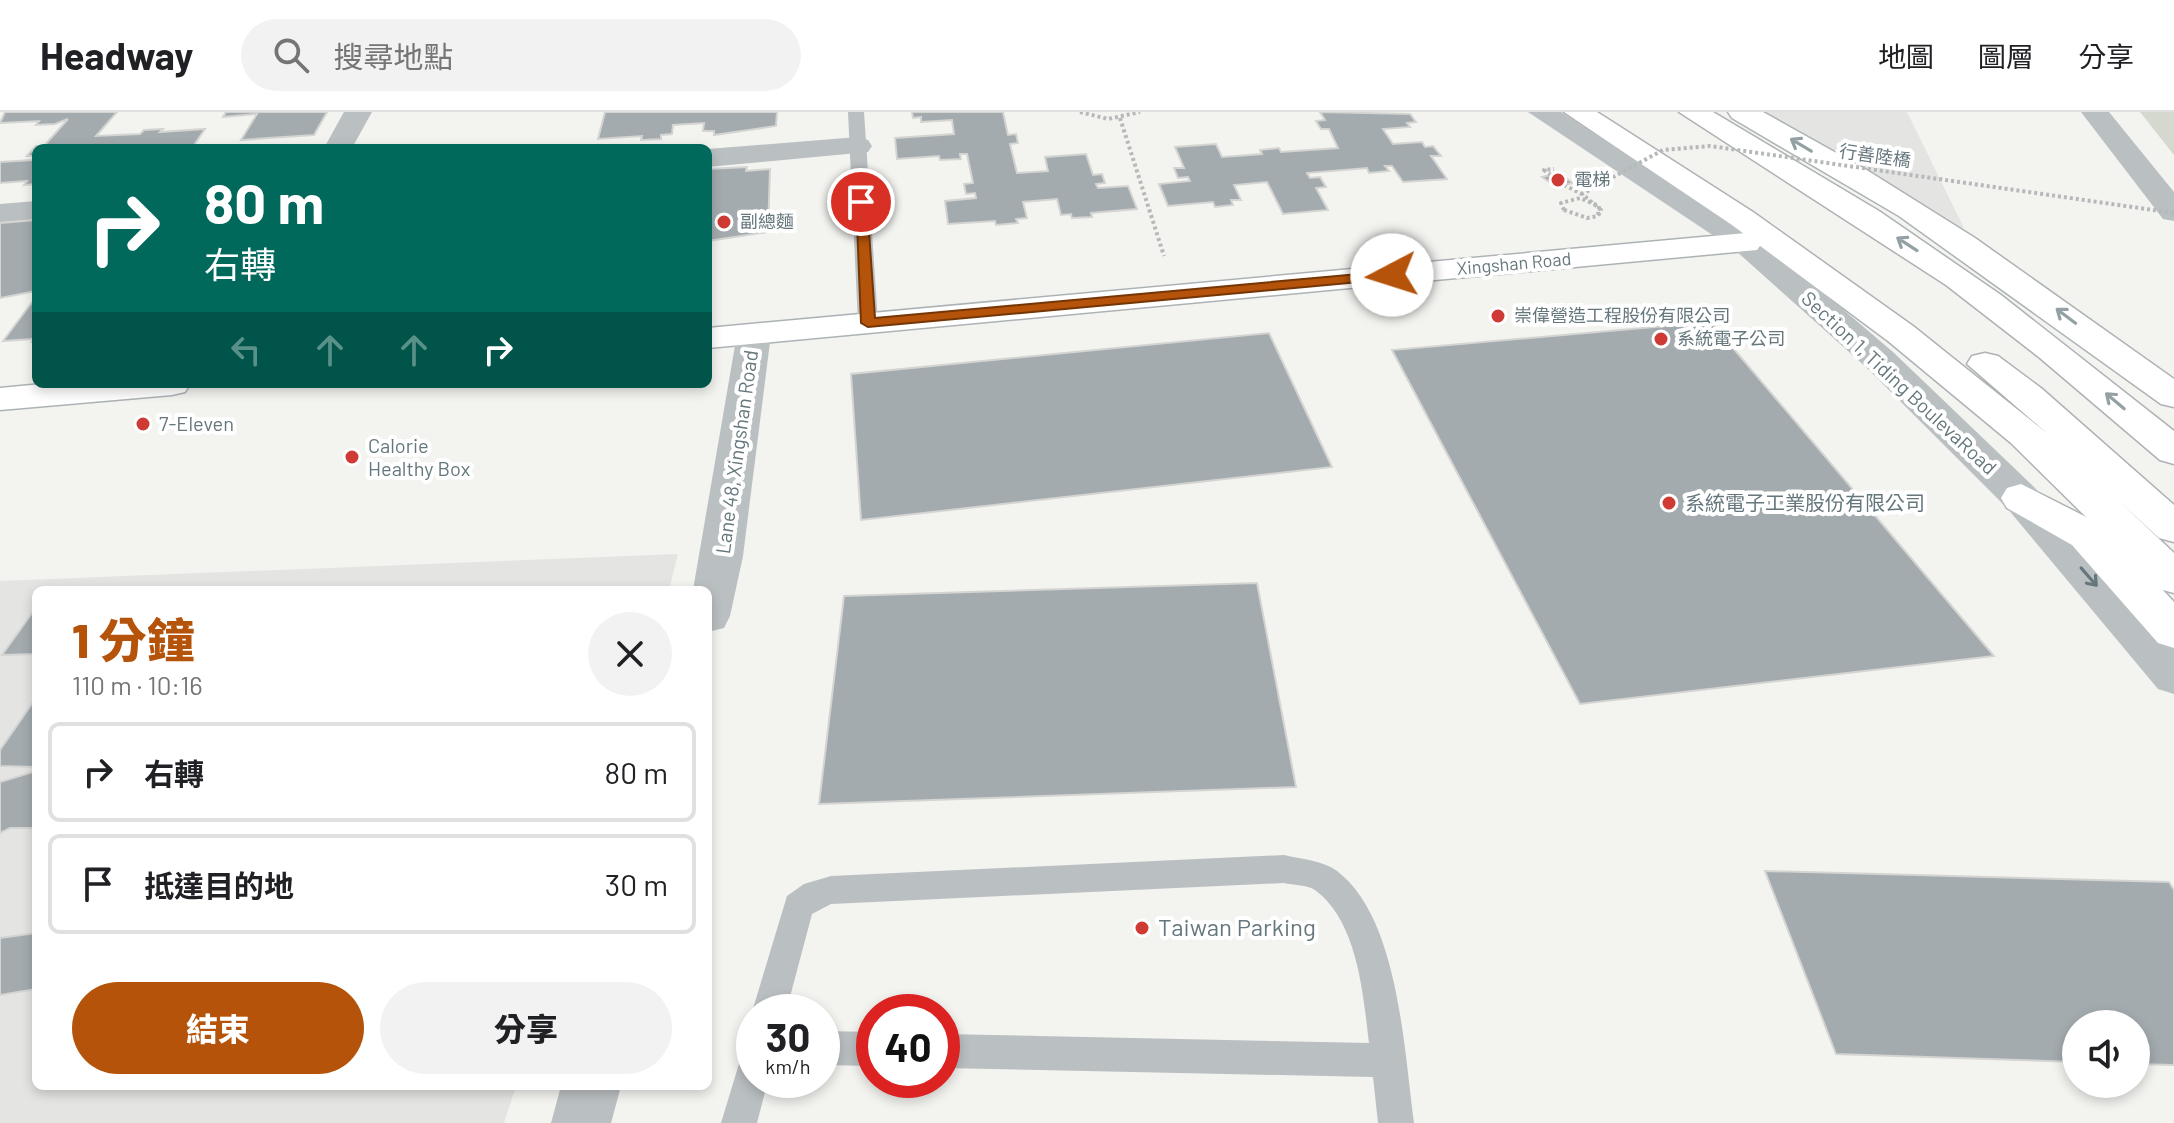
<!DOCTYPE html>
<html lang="zh-TW">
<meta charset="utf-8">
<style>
body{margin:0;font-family:Barlow,"Noto Sans TC",sans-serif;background:#f2f2f2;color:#202124;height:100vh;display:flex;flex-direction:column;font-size:30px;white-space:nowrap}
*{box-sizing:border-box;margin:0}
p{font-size:26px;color:#757577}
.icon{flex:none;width:44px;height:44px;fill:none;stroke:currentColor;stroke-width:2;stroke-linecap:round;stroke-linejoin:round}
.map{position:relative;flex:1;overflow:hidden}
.panel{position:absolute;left:32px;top:474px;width:680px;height:504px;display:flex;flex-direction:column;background:#fff;border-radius:12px;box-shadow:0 4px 12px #0003}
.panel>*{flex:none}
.hud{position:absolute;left:32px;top:32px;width:680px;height:244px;border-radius:12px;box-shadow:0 4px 12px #0003;background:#00695c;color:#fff;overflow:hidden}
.fabs{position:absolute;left:2062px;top:898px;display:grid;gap:16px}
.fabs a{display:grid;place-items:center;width:88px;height:88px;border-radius:50%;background:#fff;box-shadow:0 4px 12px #0003;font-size:40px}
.speed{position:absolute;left:736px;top:882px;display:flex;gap:16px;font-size:40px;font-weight:700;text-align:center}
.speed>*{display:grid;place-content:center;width:104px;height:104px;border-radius:50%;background:#fff;box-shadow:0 4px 12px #0003;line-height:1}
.speed small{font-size:20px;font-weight:400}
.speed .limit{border:12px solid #d22;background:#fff;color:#111}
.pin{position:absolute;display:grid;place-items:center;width:68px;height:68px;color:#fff;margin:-34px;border:4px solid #fff;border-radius:50%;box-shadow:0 2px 8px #0007}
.me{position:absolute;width:88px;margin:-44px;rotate:265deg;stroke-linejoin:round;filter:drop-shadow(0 0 6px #0008)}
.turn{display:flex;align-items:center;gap:28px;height:168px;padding:0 40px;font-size:36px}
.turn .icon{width:104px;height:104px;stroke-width:2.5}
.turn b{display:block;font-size:56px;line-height:68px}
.lanes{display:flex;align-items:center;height:76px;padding:0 40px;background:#0003;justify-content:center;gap:40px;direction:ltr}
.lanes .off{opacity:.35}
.round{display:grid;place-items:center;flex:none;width:84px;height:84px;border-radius:42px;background:#f2f2f2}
.head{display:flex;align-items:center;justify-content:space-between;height:136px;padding:0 40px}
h1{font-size:48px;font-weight:800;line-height:60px;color:#b45309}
.primary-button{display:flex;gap:16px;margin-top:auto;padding:16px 40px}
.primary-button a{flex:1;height:92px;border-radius:48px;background:#b45309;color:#fff;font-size:32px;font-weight:800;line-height:92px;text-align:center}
.primary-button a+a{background:#f2f2f2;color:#202124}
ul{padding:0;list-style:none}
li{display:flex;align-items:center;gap:24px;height:100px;margin:0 16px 12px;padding:0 24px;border:4px solid #e0e0e0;border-radius:12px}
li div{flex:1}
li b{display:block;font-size:30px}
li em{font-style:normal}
header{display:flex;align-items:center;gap:48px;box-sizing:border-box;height:112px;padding:0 40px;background:#fff;border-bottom:2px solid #e0e0e0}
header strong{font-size:38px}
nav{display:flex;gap:44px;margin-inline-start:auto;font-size:28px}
.search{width:560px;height:72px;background:#f2f2f2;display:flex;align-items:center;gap:20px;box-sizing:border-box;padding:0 28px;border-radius:44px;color:#757577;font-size:30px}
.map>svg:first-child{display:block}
</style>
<header>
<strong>Headway</strong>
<div class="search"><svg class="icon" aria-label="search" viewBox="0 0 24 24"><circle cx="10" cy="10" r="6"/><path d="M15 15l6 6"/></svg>搜尋地點</div>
<nav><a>地圖</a><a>圖層</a><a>分享</a></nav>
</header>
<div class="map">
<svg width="2174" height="1011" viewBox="0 0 2174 1011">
<rect width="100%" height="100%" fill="#f3f3f0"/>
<g fill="#e4e4e3">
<polygon points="1750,0 1907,0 1964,116 1949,113"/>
<polygon points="678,442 669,478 36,478 36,974 516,974 504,1011 0,1011 0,469"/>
</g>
<polygon fill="#d4d8cf" points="2140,0 2174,0 2174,43"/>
<g fill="#a3abae" stroke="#d4d4d2" stroke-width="2">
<polygon points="5,0 117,0 96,24 140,22 144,18 163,17 160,20 205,17 192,36 36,36 36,72 24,73 27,69 0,71 0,50 32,48 36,44 27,44 36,34 44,34 68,7 55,12 36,13 39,9 0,11"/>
<polygon points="226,0 327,0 314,23 241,28 257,2 223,5"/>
<polygon points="605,0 777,0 776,14 714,23 714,19 703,19 704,11 673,13 672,22 661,23 661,27 641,28 642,24 598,27"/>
<polygon points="912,0 1003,0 1008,23 1016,22 1018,31 1010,32 1017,61 1048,59 1045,45 1086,42 1093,63 1102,62 1105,71 1096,72 1098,76 1128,74 1137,97 1091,101 1092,105 1072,106 1071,102 1061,103 1057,87 1023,90 1027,106 1016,107 1018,111 996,113 995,109 948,112 945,89 976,86 975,81 966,82 964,72 973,71 967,42 960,42 961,47 940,48 939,44 897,47 895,26 954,22 952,8 921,10 921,5 913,6"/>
<polygon points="1320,0 1410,2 1416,10 1407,11 1410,15 1383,17 1393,32 1422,30 1425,35 1433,34 1441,44 1431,44 1447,67 1403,70 1392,54 1385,54 1389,59 1369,61 1367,56 1307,61 1310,66 1320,65 1326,75 1316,76 1328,98 1283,102 1267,70 1234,73 1241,88 1231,88 1233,93 1215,95 1213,90 1168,94 1159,72 1190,69 1188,65 1178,66 1174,56 1184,56 1175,35 1216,32 1222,45 1262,42 1260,38 1279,36 1281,40 1338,36 1329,17 1321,17 1316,9 1325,8"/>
<polygon points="747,55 746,59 770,57 768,120 708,129 708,57"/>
<polygon points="1559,61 1573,71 1556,75 1542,65"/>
<polygon points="36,108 36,179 0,186 0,111"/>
<polygon points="36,185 36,230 32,230 34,227 3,229"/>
<polygon points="1711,210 1994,544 1580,592 1392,238"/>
<polygon points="1269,221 1332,355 861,408 851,262"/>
<polygon points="1257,471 1296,675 819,692 844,484"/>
<polygon points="35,497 36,542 2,543"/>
<polygon points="36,586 36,655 0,654 0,638"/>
<polygon points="36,659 36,716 10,716 0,721 0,670"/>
<polygon points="1765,759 2169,770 2174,778 2174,953 2136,952 2136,912 2076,912 2076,950 1836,942"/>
<polygon points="36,821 36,877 0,883 0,826"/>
</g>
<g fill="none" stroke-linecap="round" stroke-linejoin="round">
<defs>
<g id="secondary">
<polygon points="1728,0 1763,0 1865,57 1975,126 2174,267 2174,295 2161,292 1899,104 1732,6"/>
<polygon points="1746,121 1757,124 1762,131 1757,138 708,236 708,216"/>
<polygon points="42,272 190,272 185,280 172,283 0,298 0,276"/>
<polygon points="2021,372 2102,413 2174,490 2174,536 2158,531 2072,433 2007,396 2001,386 2007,376"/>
</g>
<g id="highway">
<polygon points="1564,0 1597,0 1753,100 1913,214 2048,322 1967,252 1972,244 1985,241 1998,244 2041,276 2174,393 2174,430 2159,426 2118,388 2174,441 2174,481 2159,477 2011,331 1888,229 1732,113"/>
<polygon points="1679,0 1713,0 1879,99 2001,183 2174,319 2174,352 2160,348 2040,246 1946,173"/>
</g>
</defs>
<use href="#secondary" stroke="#adb3b5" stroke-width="3"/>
<use href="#highway" stroke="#aeb2b4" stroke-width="3"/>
<g stroke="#b6b9ba" stroke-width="4" stroke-dasharray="3 3" stroke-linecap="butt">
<polyline points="1080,0 1108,7 1140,0"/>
<polyline points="1120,6 1164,144"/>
<polyline points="1551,63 1544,58 1554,57"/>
<polyline points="1564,73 1582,82"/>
<polyline points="1564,98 1561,91 1580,86 1599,94 1598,102"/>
</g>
<g fill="#babfc1" fill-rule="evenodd">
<polygon points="848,0 864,0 878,211 868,217 858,211"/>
<path d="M1284,743C1301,747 1322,748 1337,759C1399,806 1404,939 1414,1011H1378L1373,965L942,956V922L1369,931C1363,882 1358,810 1315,778C1307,773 1293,773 1284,771L831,792L812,802L786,900H754V904L752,900L787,784L804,772L831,764Z"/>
<polygon points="822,919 874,920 874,954 822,953"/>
<polygon points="754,937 754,968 768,968 757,1011 721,1011 742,942"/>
</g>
<g fill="#babfc1" fill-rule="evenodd">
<polygon points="344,0 372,0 352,36 324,36"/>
<polygon points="1528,0 1561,0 1757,124 1893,240 2035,376 2174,533 2174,582 2158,577 2007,396 1867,256 1735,138"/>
<polygon points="2081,0 2109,0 2174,80 2174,109 2163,107"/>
<polygon points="858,25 868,28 872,34 868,40 708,55 708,37"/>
<polygon points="36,89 36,107 0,110 0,92"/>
<polygon points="754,212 766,215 771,222 743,444 730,504 724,516 708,520 708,478 693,478 737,222 742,215"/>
<polygon points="561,974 621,974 611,1011 551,1011"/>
</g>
<use href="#secondary" fill="#fff" fill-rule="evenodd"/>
<use href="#highway" fill="#fff" fill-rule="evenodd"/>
<polyline stroke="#b6b9ba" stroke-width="4" stroke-dasharray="3 3" stroke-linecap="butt" points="1564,98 1587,106 1598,104 1601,98 1582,82 1663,38 1710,34 2174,101"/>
</g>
<defs><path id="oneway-shaft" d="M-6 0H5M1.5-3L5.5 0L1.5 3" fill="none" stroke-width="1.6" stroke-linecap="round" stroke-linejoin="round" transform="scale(2)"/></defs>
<g stroke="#93a0a4">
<use href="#oneway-shaft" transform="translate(1801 33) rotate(-149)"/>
<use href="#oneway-shaft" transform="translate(1907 132) rotate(-147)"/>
<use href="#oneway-shaft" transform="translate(2066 204) rotate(-143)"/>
<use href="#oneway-shaft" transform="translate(2115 289) rotate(-140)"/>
</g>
<use stroke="#65777d" href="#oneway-shaft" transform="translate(2089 465) rotate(49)"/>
<polygon fill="#b45309" stroke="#753606" stroke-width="2" points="856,87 867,90 875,206 1392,159 1398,163 1392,167 868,215 861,211"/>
<g fill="#cf3a34" stroke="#fff" stroke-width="3">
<circle cx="1558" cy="68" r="8"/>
<circle cx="724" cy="110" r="8"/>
<circle cx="1498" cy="204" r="8"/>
<circle cx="1661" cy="227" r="8"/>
<circle cx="143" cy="312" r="8"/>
<circle cx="352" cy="345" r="8"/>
<circle cx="1669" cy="391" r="8"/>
<circle cx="1142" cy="816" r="8"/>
</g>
<g text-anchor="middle" stroke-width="8" stroke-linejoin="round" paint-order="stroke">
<g font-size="18" fill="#65777d" stroke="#fff">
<text transform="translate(1875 44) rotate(8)" y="6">行善陸橋</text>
<text transform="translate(1514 152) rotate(-5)" y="6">Xingshan Road</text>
</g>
<g font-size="18" fill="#65777d" stroke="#fff" text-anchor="start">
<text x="1574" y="74">電梯</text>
<text x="740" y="116">副總麵</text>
<text x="1514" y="210">崇偉營造工程股份有限公司</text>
<text x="1677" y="233">系統電子公司</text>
</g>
<g font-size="20" fill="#65777d" stroke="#fff">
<text transform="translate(1899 271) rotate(43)" y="7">Section 1, Tiding BoulevaRoad</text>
<text transform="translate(737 340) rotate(-82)" y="7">Lane 48, Xingshan Road</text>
</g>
<g font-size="20" fill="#65777d" stroke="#fff" text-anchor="start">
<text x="159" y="319">7-Eleven</text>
<text x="368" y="341">Calorie<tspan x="368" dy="23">Healthy Box</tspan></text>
<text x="1685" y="398">系統電子工業股份有限公司</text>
</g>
<g font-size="24" fill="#65777d" stroke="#fff" text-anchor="start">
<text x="1158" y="824">Taiwan Parking</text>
</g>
</g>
</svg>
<div class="fabs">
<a><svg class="icon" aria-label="sound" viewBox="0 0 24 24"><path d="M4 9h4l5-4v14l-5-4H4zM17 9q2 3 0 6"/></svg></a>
</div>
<div class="speed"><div>30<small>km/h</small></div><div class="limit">40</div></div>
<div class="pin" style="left:861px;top:90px;background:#d93025"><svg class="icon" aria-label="arrive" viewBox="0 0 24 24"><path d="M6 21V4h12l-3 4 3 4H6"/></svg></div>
<svg class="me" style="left:1392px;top:163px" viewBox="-20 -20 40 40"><circle r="19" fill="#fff"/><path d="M0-13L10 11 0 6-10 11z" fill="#b45309"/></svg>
<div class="hud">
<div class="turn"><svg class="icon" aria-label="right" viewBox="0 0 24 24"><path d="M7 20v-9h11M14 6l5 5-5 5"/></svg><div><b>80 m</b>右轉</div></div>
<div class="lanes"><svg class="icon off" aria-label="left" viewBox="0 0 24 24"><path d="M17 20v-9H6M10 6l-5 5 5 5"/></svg><svg class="icon off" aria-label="ahead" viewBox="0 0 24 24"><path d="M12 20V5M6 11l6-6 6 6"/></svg><svg class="icon off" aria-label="ahead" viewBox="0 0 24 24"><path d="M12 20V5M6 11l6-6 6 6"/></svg><svg class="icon" aria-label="right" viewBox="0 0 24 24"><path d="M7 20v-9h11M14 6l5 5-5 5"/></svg></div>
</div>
<section class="panel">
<div class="head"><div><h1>1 分鐘</h1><p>110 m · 10:16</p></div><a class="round"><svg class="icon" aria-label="close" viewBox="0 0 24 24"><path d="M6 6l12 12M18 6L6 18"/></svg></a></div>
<ul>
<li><svg class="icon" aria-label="right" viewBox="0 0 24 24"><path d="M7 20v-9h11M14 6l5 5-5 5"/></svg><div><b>右轉</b></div><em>80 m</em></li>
<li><svg class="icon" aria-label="arrive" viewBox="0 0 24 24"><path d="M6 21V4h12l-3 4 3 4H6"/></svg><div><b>抵達目的地</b></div><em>30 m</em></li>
</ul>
<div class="primary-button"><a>結束</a><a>分享</a></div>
</section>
</div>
